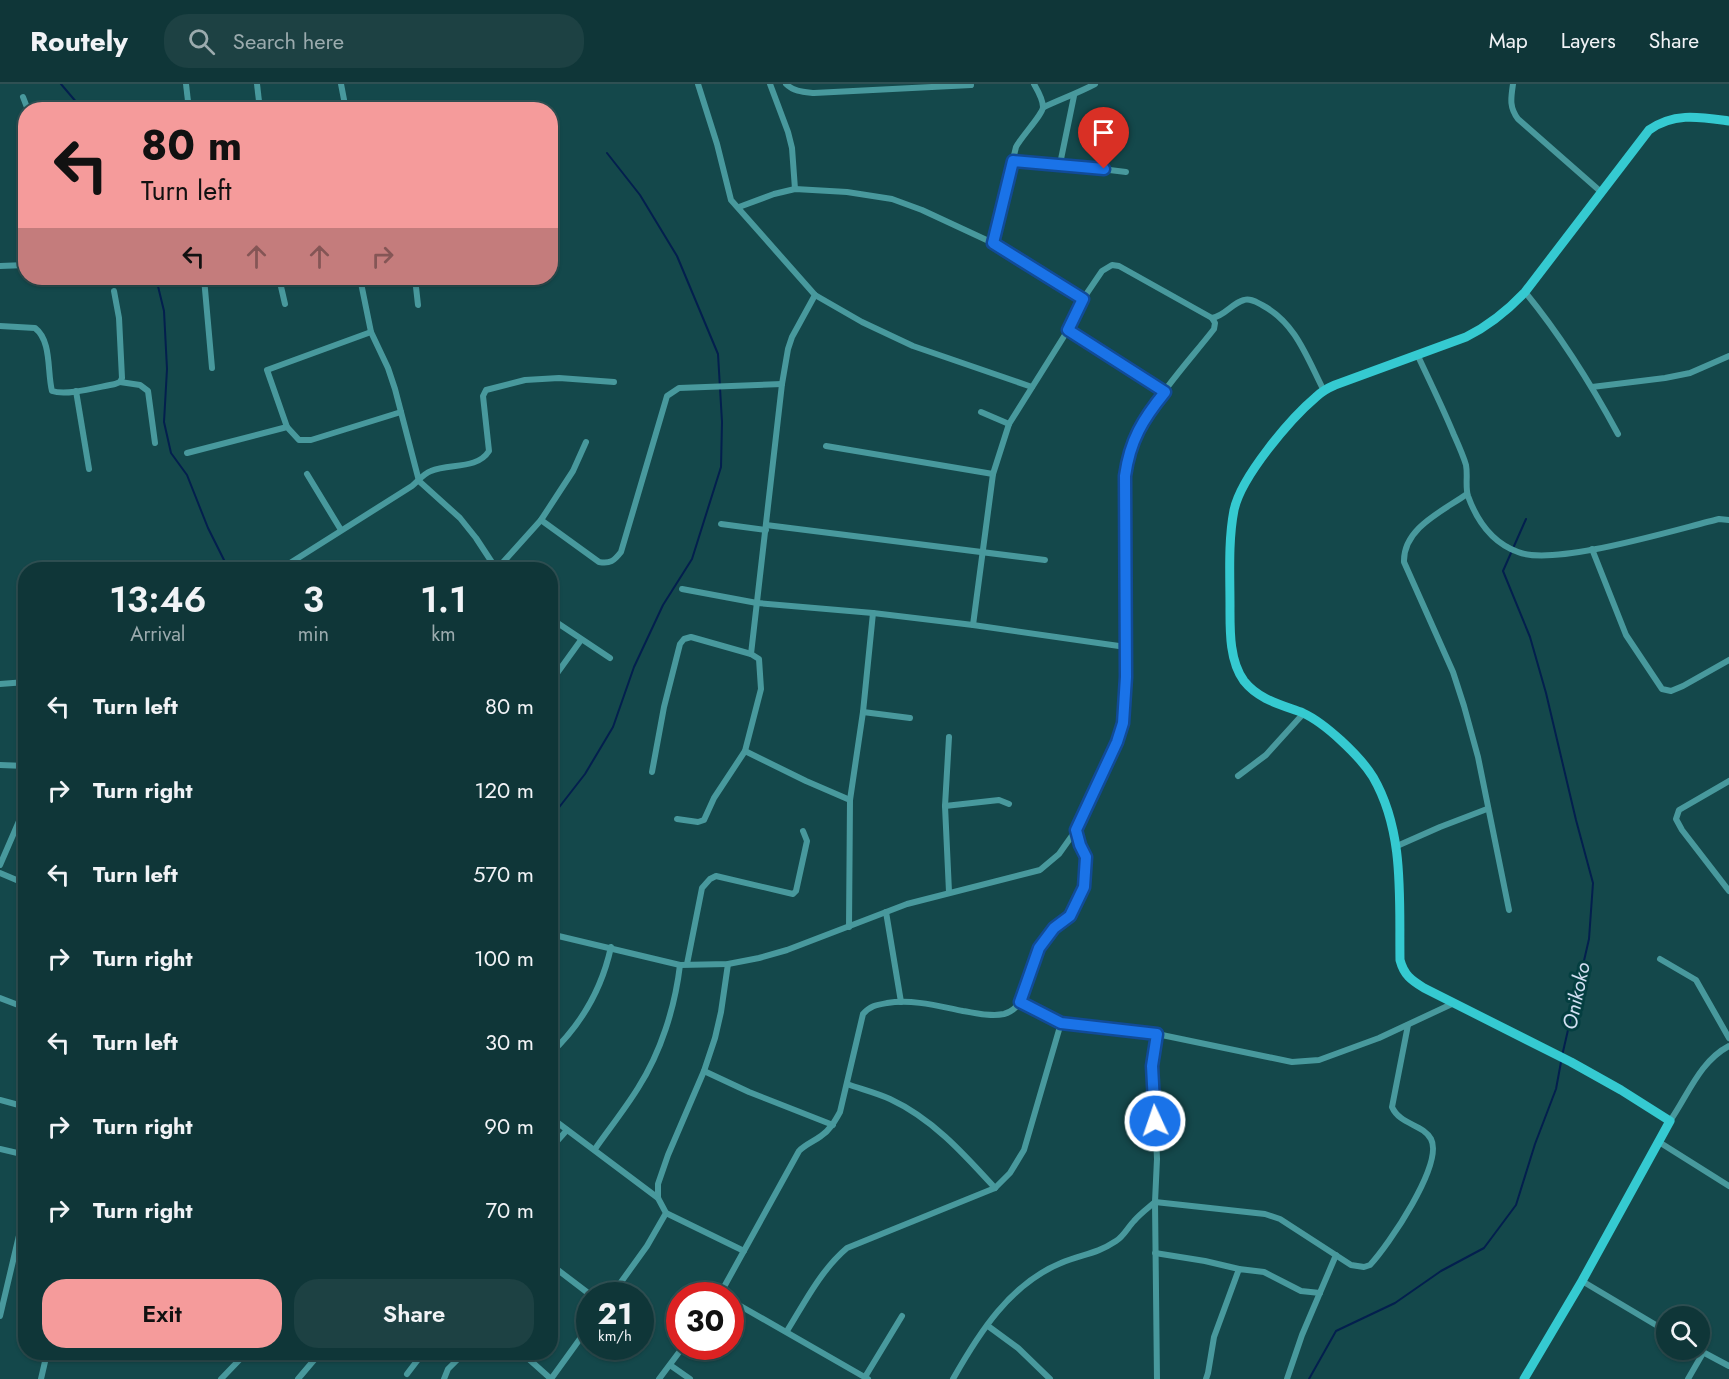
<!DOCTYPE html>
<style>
body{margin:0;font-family:Jost,sans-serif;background:#1d4143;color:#f1f3f6;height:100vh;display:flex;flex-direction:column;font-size:22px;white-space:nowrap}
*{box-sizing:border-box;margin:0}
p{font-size:20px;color:#9babae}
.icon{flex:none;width:33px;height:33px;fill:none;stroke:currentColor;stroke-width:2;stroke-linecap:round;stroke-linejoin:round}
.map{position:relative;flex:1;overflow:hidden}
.panel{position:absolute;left:18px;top:478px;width:540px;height:798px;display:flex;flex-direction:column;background:#0f3638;border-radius:24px;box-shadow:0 2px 4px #0004,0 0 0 2px #2f5053}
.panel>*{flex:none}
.top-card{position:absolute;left:18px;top:18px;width:540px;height:183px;border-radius:24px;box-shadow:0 2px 4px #0004,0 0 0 2px #2f5053;background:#f59b9b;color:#111;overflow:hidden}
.fabs{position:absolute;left:1656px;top:1222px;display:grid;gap:12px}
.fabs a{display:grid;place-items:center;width:54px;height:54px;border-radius:50%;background:#0f3638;box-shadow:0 2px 4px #0004,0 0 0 2px #2f5053;font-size:30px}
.speed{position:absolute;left:576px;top:1198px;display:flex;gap:12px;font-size:30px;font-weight:700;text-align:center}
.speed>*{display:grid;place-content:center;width:78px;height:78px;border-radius:50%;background:#0f3638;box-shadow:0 2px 4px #0004,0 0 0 2px #2f5053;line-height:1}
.speed small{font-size:15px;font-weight:400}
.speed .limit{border:9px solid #d22;background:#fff;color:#111}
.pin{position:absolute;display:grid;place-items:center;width:51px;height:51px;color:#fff;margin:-62px -26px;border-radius:50% 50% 50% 0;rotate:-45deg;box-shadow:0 0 6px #0007}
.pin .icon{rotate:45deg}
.me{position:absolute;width:66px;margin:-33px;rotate:357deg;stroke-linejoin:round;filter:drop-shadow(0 0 4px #0008)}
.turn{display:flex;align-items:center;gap:21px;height:126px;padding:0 24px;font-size:27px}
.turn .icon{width:78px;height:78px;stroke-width:2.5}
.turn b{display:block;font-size:42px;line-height:51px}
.lanes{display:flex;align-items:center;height:57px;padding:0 24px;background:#0003;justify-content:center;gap:30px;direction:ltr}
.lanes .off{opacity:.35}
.eta{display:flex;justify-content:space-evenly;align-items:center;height:102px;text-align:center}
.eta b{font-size:36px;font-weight:600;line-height:42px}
.action{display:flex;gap:12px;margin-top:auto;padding:12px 24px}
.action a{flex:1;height:69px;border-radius:24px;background:#f59b9b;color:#111;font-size:24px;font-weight:600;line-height:69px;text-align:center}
.action a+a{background:#1d4143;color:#f1f3f6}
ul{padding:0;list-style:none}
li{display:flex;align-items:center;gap:18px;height:84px;padding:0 24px}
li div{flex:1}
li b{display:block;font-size:22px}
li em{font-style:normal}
header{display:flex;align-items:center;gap:36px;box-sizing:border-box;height:84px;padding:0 30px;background:#0f3638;border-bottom:2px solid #2f5053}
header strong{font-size:28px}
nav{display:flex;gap:33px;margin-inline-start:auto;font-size:21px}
.search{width:420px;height:54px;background:#1d4143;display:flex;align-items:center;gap:15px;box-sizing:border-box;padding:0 21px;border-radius:24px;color:#9babae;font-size:22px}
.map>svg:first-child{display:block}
</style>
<header>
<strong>Routely</strong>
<div class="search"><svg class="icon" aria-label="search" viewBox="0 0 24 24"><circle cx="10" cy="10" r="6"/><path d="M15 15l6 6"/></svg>Search here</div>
<nav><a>Map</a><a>Layers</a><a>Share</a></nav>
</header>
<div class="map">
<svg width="1729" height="1295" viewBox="0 0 1729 1295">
<rect width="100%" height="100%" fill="#14484b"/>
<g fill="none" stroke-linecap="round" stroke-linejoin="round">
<g stroke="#031f4e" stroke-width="2">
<polyline points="61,0 83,26"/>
<polyline points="156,194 164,227 167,285 164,338 171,369 187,391 208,444 229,486"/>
<polyline points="1526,435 1503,487 1530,553 1546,609 1576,736 1593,799 1589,855 1562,972"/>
<polyline points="550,735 585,690 613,643 634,583 663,521 692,475 721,383 722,338 718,270 677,172 640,111 607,69"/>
<polyline points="1309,1295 1336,1247 1395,1219 1441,1187 1484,1164 1516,1121 1535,1060 1556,1005 1561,978"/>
</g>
<g stroke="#48999d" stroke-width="6">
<polyline points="186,0 189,26"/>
<polyline points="257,0 260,26"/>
<polyline points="341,0 346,26"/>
<polyline points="698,0 717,60 731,116 815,211 862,238 913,262 1032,303"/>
<polyline points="770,0 788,48 792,64 795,105"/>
<path d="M786,0C794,8 804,8 814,9L971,1"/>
<path d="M1513,0C1511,14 1509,23 1518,35L1600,107"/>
<polyline points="23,13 28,26"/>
<path d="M1044,23C1061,15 1078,9 1095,0"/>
<polyline points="175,26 188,22"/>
<polyline points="1013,77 1060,80 1126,88"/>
<polyline points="1060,80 1074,12"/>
<polyline points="739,123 774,110 795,105 847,108 892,115 922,126 993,159 1083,215"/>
<path d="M993,159L1016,63C1021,53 1043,30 1043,23C1043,15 1038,7 1034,0"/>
<polyline points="0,182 26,181"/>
<polyline points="204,194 212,284"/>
<polyline points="279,194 285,220"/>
<polyline points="360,194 371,248 388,284 395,305 419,397 460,434 476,454 497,486"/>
<polyline points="415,194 418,221"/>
<path d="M1525,208C1561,252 1591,300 1618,350"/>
<path d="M1212,234C1225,232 1232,219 1244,216C1250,214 1256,218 1262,221C1296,239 1307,274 1324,307"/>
<path d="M0,242L35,244C52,257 47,288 52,307C67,312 98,303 115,300L120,298L122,294L119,234L114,207"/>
<polyline points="1068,246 1165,307"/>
<path d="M1418,272C1430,298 1443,324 1454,351C1458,360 1463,371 1466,381C1468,391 1465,403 1468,412C1477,437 1493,459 1518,468C1554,483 1677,445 1719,435L1729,436"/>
<polyline points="120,298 140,301 148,307 155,359"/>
<polyline points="1592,303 1665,294 1690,289 1729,272"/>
<polyline points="76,307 89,385"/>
<polyline points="981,328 1009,340"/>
<polyline points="287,343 267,286 371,248"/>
<polyline points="826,362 993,390"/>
<polyline points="187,369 287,343 299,356 311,356 401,328"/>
<polyline points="307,390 341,446"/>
<path d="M1467,410C1443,427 1403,444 1404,478L1453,588L1464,622L1478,673L1509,826"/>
<path d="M541,436L599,478C610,480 614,477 621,468L667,312L679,304L782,300"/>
<polyline points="721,440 766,446"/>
<polyline points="766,441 1045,476"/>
<polyline points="1592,465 1626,551 1662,605 1671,607 1683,602 1729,576"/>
<path d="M279,486L412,402C418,397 423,390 431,387C449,379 477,386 489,367L483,312L486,306L525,296L559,294L614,298"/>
<polyline points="496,486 541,436 573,387 586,358"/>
<polyline points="682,505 757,519 873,529 973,541 1126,563"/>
<polyline points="550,534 610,574"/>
<polyline points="550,599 581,556"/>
<polyline points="0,600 26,598"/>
<polyline points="863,628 910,634"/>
<polyline points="745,667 806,697 850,716"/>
<polyline points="0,681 26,682"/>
<polyline points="652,688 664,623 680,560 684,555 691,553 751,570"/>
<polyline points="1238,692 1266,671 1303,630"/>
<polyline points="1729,697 1679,726 1676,735 1682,746 1729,807"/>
<polyline points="945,722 999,716 1009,720"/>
<polyline points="677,735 698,738 704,736 714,714 745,667 761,605 759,575 751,570 782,300 788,265 792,253 815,211"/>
<polyline points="1397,762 1440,743 1487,725"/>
<polyline points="0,781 26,721"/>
<polyline points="0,789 26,800"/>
<polyline points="949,808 945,722 949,653"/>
<polyline points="886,828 901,918"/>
<polyline points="849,843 850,716 863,628 873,529"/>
<polyline points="550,850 680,881 728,880 759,874 787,866 907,820 1040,786 1059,770 1076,746"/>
<polyline points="1660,875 1696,896 1729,954"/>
<polyline points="687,880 702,804 710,795 716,792 793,810 796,807 807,757 803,747"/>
<polyline points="0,914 26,924"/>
<polyline points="1020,919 1061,939 1157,950 1292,978 1319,976 1379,954 1454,919"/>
<polyline points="1157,950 1153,982 1157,1075 1155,1118 1157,1295"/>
<path d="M550,970C581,941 602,904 611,863"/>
<polyline points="704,987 749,1008 833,1041"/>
<path d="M847,1000C861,1005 877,1009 890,1015C933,1035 964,1070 995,1104"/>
<polyline points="0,1016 26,1023"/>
<polyline points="550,1033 658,1114"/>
<path d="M1670,1037C1688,1011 1700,977 1729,962"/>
<polyline points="1659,1058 1729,1102"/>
<polyline points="0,1065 26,1071"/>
<polyline points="550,1065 567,1046"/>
<path d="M595,1065C609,1045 625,1025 638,1004C661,968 675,923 680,881"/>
<polyline points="666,1129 744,1167"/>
<polyline points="1155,1169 1205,1177 1239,1185"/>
<polyline points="550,1180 592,1212"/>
<polyline points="1582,1197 1666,1247"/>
<polyline points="611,1212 647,1162 666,1129 658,1114 658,1100 668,1071 704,987 715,954 721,928 728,880"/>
<path d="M719,1212L799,1067C806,1060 813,1058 821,1052C830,1046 835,1037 840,1028L863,930C870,922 876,921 887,919C913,915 938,922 963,927C976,929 991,933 1004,930C1030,923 1029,884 1039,864C1051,840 1077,834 1084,803C1086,795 1088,778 1085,771C1082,763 1078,755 1076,746L1117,658L1123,639L1126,593L1125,392C1134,333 1179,290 1214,245L1215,239L1212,234L1119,182L1112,181L1102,187L1083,215L1068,246L1009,340L993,390L973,541"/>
<polyline points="730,1216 868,1295"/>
<polyline points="0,1232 26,1122"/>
<polyline points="988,1242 1018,1264 1050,1295"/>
<path d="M787,1247C805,1218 821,1186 847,1164L995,1104L1010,1089L1024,1066L1061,939"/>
<polyline points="1699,1266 1729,1282"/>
<polyline points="522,1269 551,1295"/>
<polyline points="670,1281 690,1295"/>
<polyline points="407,1290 423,1269"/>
<polyline points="865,1293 902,1232"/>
<polyline points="41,1295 47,1269"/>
<polyline points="221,1295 246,1269"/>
<polyline points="298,1295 320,1269"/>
<polyline points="444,1295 448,1285 464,1269"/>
<polyline points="551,1295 590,1241"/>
<polyline points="659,1295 683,1263"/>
<path d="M953,1295C979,1249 1010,1200 1061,1179C1081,1170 1095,1171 1116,1157C1124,1152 1128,1143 1134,1137C1140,1130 1148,1124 1155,1118L1265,1130L1280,1135L1351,1181L1364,1183L1370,1181C1388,1162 1444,1080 1431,1055C1423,1040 1400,1041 1392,1023L1408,941"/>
<polyline points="1206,1295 1208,1289 1214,1253 1239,1185 1264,1188 1301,1207 1320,1209"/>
<polyline points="1287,1295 1302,1251 1336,1171"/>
<polyline points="1688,1295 1703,1269"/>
</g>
<path stroke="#35cad1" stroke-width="9" d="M1524,1295L1582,1197L1670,1037L1621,1006L1571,978L1424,904C1411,896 1404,891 1400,876C1399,815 1405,748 1373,693C1360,672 1325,639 1303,629C1282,621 1259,616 1244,597C1229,577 1230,545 1230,522C1230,491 1228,457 1234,426C1241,393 1290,335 1316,313C1321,308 1328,304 1335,301L1466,253C1490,241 1507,227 1525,208L1649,46C1674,28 1700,33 1729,37"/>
</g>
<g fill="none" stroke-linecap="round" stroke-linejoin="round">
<defs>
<path id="route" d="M1104,85L1013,77L993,159L1083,215L1068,246L1165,308C1143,335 1130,356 1125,392L1126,593L1123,639L1117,658L1076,746L1080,761L1086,773L1084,803L1070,832L1054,844L1039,864L1020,918L1061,939L1157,950L1152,982L1155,1037"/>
</defs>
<use href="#route" stroke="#114b97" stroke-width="15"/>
<use href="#route" stroke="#1a73e8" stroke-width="10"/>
</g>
<g text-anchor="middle" stroke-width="6" stroke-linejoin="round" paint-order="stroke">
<g font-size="20" font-style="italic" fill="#d3e0f3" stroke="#043e40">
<text transform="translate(1576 912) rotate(-78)" y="7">Onikoko</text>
</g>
</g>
</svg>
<div class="fabs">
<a><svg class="icon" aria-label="search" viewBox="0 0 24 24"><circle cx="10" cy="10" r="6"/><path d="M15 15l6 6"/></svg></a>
</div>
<div class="speed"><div>21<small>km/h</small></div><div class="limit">30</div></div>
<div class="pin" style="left:1104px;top:85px;background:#d93025"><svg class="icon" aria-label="arrive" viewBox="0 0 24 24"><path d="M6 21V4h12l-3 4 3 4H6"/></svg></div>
<svg class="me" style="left:1155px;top:1037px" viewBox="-20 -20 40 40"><circle r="17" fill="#1a73e8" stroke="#fff" stroke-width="3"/><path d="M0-11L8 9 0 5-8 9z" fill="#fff"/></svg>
<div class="top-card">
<div class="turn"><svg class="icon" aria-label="left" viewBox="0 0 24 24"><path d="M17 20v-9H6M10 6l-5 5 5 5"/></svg><div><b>80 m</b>Turn left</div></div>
<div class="lanes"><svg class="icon" aria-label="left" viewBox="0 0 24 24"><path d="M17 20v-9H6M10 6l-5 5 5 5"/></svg><svg class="icon off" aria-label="ahead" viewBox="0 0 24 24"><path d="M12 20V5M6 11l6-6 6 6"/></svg><svg class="icon off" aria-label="ahead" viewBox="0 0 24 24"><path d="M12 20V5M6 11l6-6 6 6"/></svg><svg class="icon off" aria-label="right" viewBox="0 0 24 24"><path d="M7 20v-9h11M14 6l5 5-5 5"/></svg></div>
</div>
<section class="panel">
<div class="eta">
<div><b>13:46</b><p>Arrival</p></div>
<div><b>3</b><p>min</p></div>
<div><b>1.1</b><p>km</p></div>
</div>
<ul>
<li><svg class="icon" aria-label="left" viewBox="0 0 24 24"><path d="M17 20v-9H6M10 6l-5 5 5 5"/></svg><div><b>Turn left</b></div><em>80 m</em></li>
<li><svg class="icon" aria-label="right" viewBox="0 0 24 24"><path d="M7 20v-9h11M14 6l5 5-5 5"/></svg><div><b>Turn right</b></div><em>120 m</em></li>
<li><svg class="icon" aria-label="left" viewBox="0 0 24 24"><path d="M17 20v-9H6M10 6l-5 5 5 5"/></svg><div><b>Turn left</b></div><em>570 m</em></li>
<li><svg class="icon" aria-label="right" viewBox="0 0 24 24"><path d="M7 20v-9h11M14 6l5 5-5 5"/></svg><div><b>Turn right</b></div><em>100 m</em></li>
<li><svg class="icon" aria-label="left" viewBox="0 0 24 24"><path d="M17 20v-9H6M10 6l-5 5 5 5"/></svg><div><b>Turn left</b></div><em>30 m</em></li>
<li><svg class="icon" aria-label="right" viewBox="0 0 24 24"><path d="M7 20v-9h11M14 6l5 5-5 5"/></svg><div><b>Turn right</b></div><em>90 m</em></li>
<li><svg class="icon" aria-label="right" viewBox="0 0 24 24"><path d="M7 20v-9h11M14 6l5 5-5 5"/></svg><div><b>Turn right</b></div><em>70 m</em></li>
</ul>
<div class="action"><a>Exit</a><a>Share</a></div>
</section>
</div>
